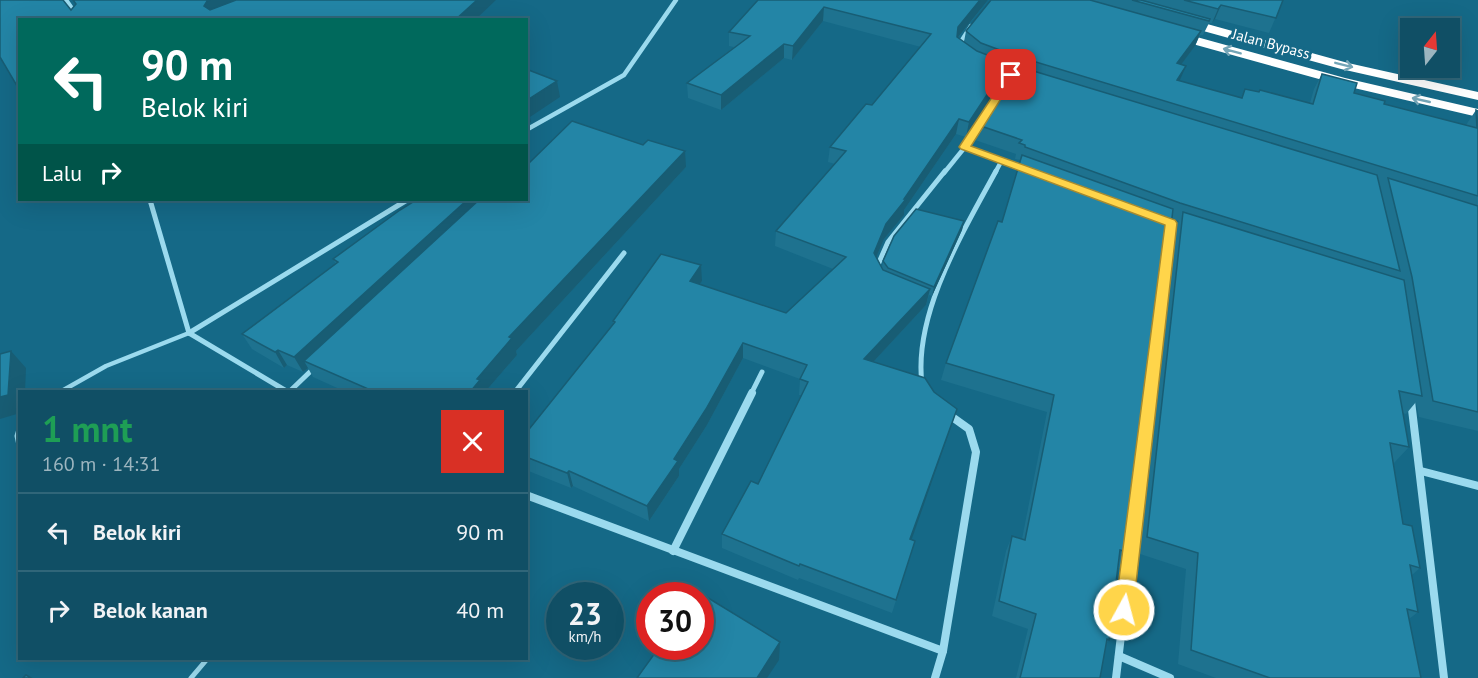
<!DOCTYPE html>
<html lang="id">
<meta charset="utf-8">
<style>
body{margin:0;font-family:"PT Sans",sans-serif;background:#1e596e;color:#f1f3f6;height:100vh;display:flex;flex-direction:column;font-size:22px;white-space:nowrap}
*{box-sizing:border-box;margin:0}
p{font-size:20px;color:#9cb5bf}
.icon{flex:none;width:33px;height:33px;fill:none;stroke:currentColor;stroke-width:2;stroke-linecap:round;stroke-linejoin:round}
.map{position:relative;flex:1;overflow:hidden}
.details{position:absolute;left:18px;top:390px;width:510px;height:270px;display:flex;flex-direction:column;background:#104f65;border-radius:0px;box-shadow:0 6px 24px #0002,0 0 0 2px #306679}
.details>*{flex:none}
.top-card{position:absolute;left:18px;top:18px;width:510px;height:183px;border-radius:0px;box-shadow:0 6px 24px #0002,0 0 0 2px #306679;background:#00695c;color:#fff;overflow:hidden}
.needle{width:39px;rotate:17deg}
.controls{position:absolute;left:1400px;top:18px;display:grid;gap:12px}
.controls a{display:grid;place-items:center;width:60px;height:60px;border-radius:0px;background:#104f65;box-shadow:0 6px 24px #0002,0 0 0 2px #306679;font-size:30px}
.speed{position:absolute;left:546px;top:582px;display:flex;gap:12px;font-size:30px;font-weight:700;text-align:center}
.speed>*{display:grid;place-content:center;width:78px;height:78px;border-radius:50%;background:#104f65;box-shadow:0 6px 24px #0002,0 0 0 2px #306679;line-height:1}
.speed small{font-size:15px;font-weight:400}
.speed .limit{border:9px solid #d22;background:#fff;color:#111}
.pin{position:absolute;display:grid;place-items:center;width:51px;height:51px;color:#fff;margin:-26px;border-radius:12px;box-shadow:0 3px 9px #0006}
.me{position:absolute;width:66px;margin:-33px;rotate:7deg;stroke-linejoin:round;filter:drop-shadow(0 0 4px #0008)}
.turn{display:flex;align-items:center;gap:21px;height:126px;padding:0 24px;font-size:27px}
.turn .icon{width:78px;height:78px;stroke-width:2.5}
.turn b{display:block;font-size:42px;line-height:51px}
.then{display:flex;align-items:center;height:57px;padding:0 24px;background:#0003;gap:12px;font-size:22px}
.round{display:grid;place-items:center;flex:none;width:63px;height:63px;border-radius:0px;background:#1e596e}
.overview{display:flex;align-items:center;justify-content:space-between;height:102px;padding:0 24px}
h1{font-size:36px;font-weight:600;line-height:45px;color:#1e9e55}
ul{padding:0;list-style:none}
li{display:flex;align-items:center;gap:18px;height:78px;padding:0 24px;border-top:2px solid #306679}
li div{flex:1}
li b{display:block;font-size:22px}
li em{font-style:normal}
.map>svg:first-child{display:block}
</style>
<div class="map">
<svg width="1478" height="678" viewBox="0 0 1478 678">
<rect width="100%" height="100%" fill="#156987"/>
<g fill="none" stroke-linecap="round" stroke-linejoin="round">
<polyline stroke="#9bdaee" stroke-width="4.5" points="60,392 106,366 189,333"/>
<g stroke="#9bdaee" stroke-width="5">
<polyline points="20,426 17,436 20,450"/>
<polyline points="191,678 208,658"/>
</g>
<g stroke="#9bdaee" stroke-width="4.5">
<polyline points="66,0 80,20"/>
<polyline points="959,45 971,26"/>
<polyline points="982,121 965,147 1025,168"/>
<polyline points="526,130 624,75 676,0"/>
<polyline points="944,173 965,147"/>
<polyline points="995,173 1002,160"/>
</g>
<g stroke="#9bdaee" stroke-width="5">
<polyline points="150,200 189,333 288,392"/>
<polyline points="877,267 888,242 945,171"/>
<polyline points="189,333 407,200"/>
<path d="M922,384C913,314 963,232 996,171"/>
<polyline points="289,392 315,367"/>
<polyline points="515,392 624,253"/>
<polyline points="751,394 762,372"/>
</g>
<g stroke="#9bdaee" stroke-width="8">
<polyline points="1411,401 1444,678"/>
<polyline points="1421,471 1478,486"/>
<polyline points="526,495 943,651 976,452 969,429 948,414"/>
<polyline points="673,551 752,393"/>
<polyline points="1119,656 1170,678"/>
<polyline points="935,678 943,651"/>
<polyline points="1116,678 1131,551"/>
</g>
<g fill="#fff" fill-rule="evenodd">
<polygon points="1182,17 1348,63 1478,92 1478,100 1341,69 1178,24 1178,18"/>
<polygon points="1175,31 1345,78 1478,109 1478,117 1337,84 1171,38 1169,35"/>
</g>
</g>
<g fill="#1e728f">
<polygon points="758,0 988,0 958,38 964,42 966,31 991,0 1283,0 1269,33 1215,19 1212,23 1209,23 1203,35 1200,35 1195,46 1181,64 1180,81 1241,98 1245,89 1310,103 1314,89 1322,74 1354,93 1384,104 1466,125 1476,110 1478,111 1478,431 1419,417 1416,402 1406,414 1403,413 1409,447 1393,464 1403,524 1420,568 1412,575 1418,612 1409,619 1421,678 1216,678 1178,664 1186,569 1137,553 1175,229 1179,221 1172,218 1133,554 1123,569 1118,568 1109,640 1106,644 1100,678 1016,678 1028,629 992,616 1006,551 1012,536 1022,539 1047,412 941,380 946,363 1002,222 1021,160 1015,159 1016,154 975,140 978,125 1013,71 1006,68 1004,77 966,137 956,134 904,210 904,215 884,239 876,257 882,267 883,261 964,221 962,230 932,296 929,295 926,305 873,362 952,424 911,539 915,541 892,613 799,578 798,580 722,548 722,534 758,484 801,395 799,395 800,379 743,358 707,425 679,469 679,476 649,521 573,486 571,488 526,470 526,433 613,324 613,321 702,281 700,284 786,313 833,269 775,246 776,231 835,164 828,162 830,147 872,105 921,47 823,21 792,60 784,58 721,110 688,98 687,83 734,47 729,46 729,32"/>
<polygon points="686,167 516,351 517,355 485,392 346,392 313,377 308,368 303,372 287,365 284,368 252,349 242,334 336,264 333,259 416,200 476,200 477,202 491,202"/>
</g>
<g fill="#185d74">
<polygon points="210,0 256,0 213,16 204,6 207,1"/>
<polygon points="477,0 496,0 475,20 455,20"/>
<polygon points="980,0 988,0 955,41 958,27"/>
<polygon points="1221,5 1215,19 1212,23 1218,9"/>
<polygon points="824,7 823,21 792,60 793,46"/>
<polygon points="1201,31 1195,46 1171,78 1177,63"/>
<polygon points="784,44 784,58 721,110 721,95"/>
<polygon points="1008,63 1004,77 966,137 969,122"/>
<polygon points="1186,66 1180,80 1177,80"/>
<polygon points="557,81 560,97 530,117 531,122 526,125 526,101"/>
<polygon points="959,119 956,134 904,210 904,215 884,239 871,269 874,253 886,224"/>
<polygon points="685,151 686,167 516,351 517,355 485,392 470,392 477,379 509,337"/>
<polygon points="467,200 476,200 478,208 304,361 308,368 303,372 294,357"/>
<polygon points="964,221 962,230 932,296 934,287"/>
<polygon points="701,265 702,281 691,296 690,281"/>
<polygon points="930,289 926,305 862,374 864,359"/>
<polygon points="743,343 743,358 707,425 679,469 679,476 649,521 647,506"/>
<polygon points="278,350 287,365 284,368 275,352"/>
<polygon points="11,351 26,368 25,392 20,392 20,413 0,419 0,397"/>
<polygon points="957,409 952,424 907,553 910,539"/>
<polygon points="569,471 573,486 571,488 567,473"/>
<polygon points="780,642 779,660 767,678 757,678"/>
</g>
<g fill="#2385a6" stroke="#185d74" stroke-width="1.5">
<polygon points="0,0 63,0 71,10 76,4 73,0 210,0 207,1 204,6 210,10 236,0 477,0 455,20 20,20 20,91 0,57"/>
<polygon points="758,0 980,0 958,27 957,37 977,51 1008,63 969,122 959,119 904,199 906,199 886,224 874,253 883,270 930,289 864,359 925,378 934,392 957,409 910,539 915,541 896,600 800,564 799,566 722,534 751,481 758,484 808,382 800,379 807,365 743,343 706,409 674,459 678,461 647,506 569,471 567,473 526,457 526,433 615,322 613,321 661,254 701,265 690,281 786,313 846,257 776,231 846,151 830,147 866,104 872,105 931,34 824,7 793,46 784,44 721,95 687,83 750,36 729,32"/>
<polygon points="991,0 1090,0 1201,31 1177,63 1186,66 1177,80 1242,98 1245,89 1259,92 1260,90 1313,104 1322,74 1357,83 1354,93 1385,101 1384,104 1477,128 1476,110 1478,111 1478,196 1016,56 981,43 966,31"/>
<polygon points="1132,0 1141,0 1210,19 1209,21"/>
<polygon points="1184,0 1283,0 1276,18 1221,5 1218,9"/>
<polygon points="1017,66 1377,175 1400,271 1180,203 1025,147 1025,145 1019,143 1022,140 978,125"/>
<polygon points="526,69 557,81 526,101"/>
<polygon points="572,121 643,145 648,140 685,151 509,337 512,338 477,379 480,380 470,392 389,392 386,390 384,392 375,392 304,361 479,200 487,200 491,202 493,200 526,200 526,166"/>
<polygon points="1022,155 1173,209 1133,554 1120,550 1109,640 1107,639 1100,678 1020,678 1036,614 999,601 1012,536 1025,540 1054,395 946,363 998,221 1002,222"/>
<polygon points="1388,178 1478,206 1478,412 1433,401 1412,277"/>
<polygon points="416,200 467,200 294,357 278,350 275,352 242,334 338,262 333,259 400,210"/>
<polygon points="916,209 964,221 934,287 888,268 883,261 894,236"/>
<polygon points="1183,212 1404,280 1422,396 1399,391 1409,447 1390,443 1403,524 1412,526 1420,568 1410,565 1418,612 1407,609 1421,678 1270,678 1191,650 1198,553 1147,537"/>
<polygon points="11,351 8,395 0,397 0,354"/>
<polygon points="700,593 780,642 757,678 637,678 660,646 700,646 700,596 698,596"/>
<polygon points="26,675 31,678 23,678"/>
</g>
<defs><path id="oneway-shaft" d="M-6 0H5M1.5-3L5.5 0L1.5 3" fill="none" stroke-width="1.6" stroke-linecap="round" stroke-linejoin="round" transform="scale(1.5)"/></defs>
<g stroke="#73a5b7">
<use href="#oneway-shaft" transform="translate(1232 51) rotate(-165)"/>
<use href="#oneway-shaft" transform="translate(1344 65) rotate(14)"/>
<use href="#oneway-shaft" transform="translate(1421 100) rotate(-167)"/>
</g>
<polygon fill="#ffd54a" stroke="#a68a30" stroke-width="1.5" points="1008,73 1016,75 971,146 1175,220 1177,223 1133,610 1130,616 1124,619 1118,616 1115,610 1165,225 961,149 959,147"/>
<g text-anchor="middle" stroke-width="6" stroke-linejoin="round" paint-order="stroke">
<g font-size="15" fill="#fff" stroke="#156987">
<text transform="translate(1271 44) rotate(15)" y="5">Jalan Bypass</text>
</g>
</g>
</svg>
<div class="controls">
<a><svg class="needle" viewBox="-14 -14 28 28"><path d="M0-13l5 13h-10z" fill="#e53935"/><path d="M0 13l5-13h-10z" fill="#9cb5bf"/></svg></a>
</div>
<div class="speed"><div>23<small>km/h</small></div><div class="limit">30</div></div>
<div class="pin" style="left:1011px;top:75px;background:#d93025"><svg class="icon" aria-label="arrive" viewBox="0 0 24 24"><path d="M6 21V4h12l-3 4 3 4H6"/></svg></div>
<svg class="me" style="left:1124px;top:610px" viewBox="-20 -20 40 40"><circle r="17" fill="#ffd54a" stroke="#fff" stroke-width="3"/><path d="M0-11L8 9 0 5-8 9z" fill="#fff"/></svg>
<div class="top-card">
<div class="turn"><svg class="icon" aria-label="left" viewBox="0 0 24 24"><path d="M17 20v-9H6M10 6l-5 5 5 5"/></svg><div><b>90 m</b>Belok kiri</div></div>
<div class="then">Lalu<svg class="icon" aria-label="right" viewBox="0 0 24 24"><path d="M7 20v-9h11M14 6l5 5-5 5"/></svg></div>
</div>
<section class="details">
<div class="overview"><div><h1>1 mnt</h1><p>160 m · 14:31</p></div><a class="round" style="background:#d93025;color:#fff"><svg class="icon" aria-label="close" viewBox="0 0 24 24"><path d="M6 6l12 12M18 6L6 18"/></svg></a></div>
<ul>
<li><svg class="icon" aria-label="left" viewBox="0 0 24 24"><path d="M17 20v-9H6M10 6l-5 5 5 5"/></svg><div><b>Belok kiri</b></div><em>90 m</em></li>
<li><svg class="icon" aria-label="right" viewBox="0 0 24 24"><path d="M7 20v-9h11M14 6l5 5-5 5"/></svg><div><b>Belok kanan</b></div><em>40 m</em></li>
</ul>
</section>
</div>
